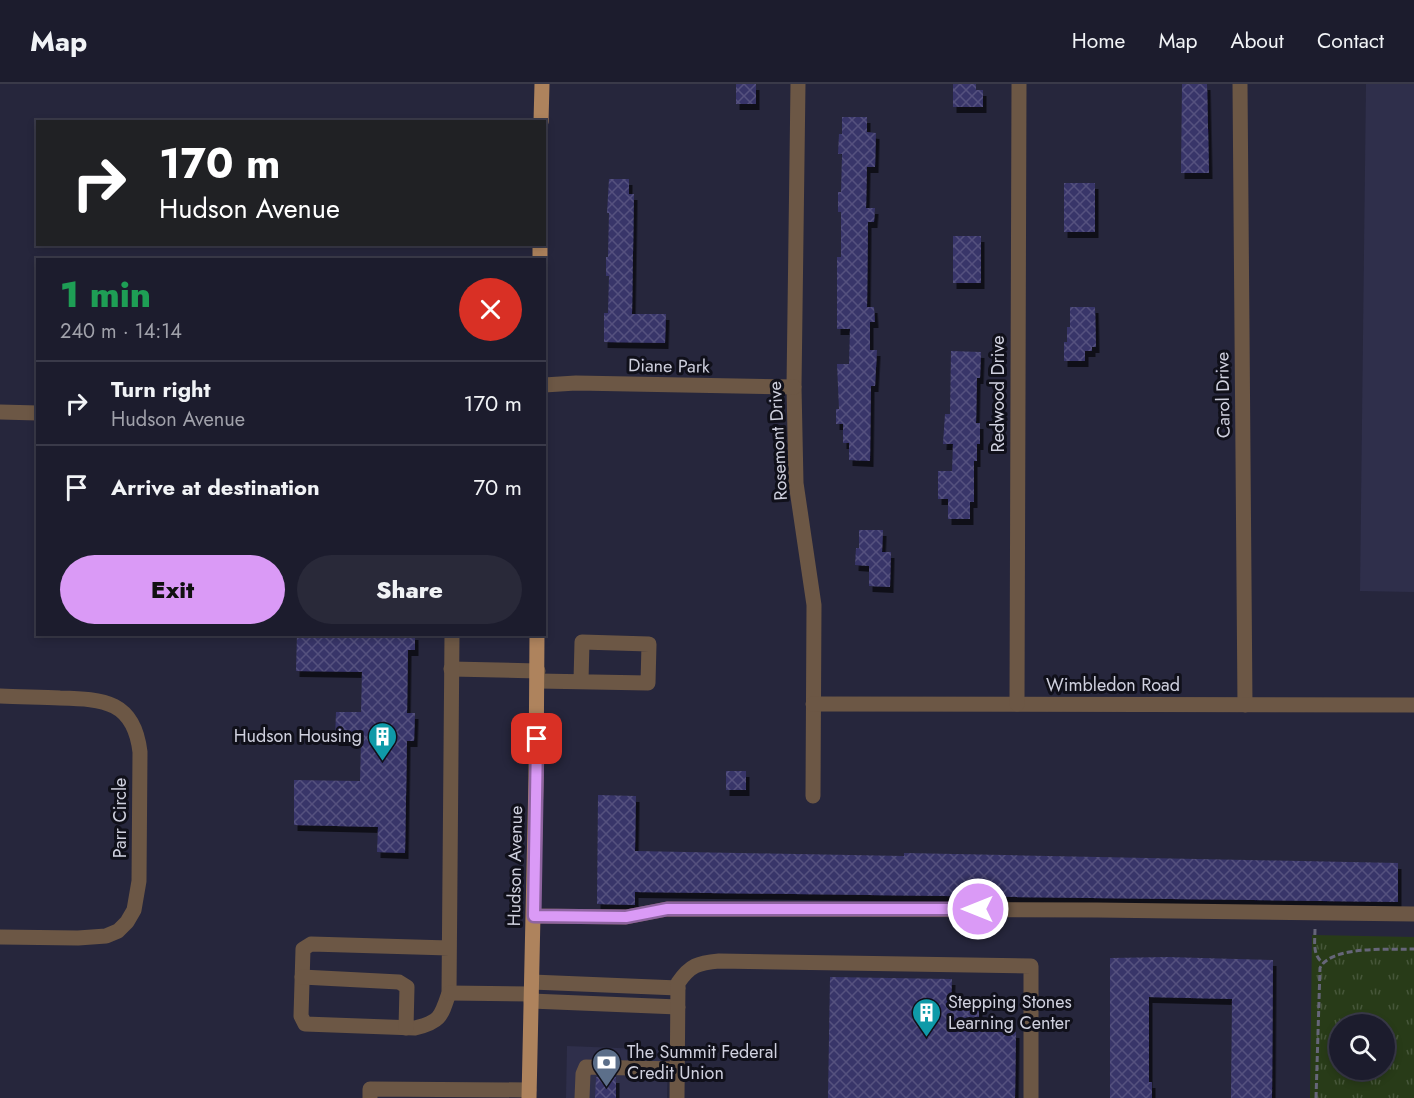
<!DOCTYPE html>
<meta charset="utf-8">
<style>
body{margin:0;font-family:Jost,sans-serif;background:#292939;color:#f1f3f6;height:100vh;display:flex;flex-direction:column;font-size:22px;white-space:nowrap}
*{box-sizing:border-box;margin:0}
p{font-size:20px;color:#a0a1aa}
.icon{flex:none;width:33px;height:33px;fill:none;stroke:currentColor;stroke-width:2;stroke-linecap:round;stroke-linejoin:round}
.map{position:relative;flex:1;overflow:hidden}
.side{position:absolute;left:36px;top:174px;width:510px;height:378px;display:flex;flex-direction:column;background:#1c1c2d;border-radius:0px;box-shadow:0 3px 9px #0003,0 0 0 2px #3a3a49}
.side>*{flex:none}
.banner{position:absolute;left:36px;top:36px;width:510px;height:126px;border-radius:0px;box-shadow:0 3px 9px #0003,0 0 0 2px #3a3a49;background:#202124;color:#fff;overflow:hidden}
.buttons{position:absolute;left:1329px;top:930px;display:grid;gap:12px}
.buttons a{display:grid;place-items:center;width:66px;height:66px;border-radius:50%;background:#1c1c2d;box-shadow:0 3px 9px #0003,0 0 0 2px #3a3a49;font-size:30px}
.pin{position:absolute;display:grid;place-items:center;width:51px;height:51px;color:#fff;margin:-26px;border-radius:12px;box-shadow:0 3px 9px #0006}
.me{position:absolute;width:66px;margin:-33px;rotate:270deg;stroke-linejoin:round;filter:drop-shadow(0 0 4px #0008)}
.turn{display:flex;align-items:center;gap:21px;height:126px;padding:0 24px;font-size:27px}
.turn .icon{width:78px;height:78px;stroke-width:2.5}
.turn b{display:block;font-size:42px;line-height:51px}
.round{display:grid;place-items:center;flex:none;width:63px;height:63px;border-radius:32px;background:#292939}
.summary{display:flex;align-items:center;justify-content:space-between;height:102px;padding:0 24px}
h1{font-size:36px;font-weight:800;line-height:45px;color:#1e9e55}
.action{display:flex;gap:12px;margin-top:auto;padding:12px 24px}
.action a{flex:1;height:69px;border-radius:36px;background:#da9af6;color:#111;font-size:24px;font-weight:800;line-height:69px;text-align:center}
.action a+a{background:#292939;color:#f1f3f6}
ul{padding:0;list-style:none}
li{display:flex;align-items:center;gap:18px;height:84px;padding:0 24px;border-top:2px solid #3a3a49}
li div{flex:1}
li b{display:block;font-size:22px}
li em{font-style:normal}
header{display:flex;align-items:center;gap:36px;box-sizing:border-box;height:84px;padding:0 30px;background:#1c1c2d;border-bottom:2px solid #3a3a49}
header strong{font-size:28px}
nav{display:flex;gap:33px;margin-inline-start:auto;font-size:21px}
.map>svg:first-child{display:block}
</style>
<header>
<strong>Map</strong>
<nav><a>Home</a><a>Map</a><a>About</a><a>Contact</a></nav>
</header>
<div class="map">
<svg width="1414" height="1014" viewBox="0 0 1414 1014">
<defs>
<pattern id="park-tufts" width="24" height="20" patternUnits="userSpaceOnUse" patternTransform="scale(1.5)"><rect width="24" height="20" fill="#283b18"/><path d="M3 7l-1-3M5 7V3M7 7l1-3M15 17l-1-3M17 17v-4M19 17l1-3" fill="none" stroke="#465639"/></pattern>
<pattern id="building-cross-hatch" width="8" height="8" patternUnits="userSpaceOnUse" patternTransform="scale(1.5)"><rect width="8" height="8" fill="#383569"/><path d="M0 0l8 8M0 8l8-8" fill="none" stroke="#54517e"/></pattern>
<filter id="shadow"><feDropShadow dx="3.5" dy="6" stdDeviation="0" flood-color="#0009"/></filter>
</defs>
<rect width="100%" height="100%" fill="#26263c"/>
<g fill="#2f2f4b">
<polygon points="1366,0 1414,0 1414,508 1360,507"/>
<polygon points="567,962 668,966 667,1014 566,1014"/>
</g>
<path fill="url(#park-tufts)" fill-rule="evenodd" d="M1312,851L1414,853V1014H1310ZM1340,940H1384V986H1340Z"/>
<g fill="url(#building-cross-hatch)" filter="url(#shadow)">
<rect x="736" y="0" width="20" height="20"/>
<polygon points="953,0 976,0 976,6 983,6 983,23 953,23"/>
<polygon points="1182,0 1207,0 1209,89 1181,89"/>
<polygon points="842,33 867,33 867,48 876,49 875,83 867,83 866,124 875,124 874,138 868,138 867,223 874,223 875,238 870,238 870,266 877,266 875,302 871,302 870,377 849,376 849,359 843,359 843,340 836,340 836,325 839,325 837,280 849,280 850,245 837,245 837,173 841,173 841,128 838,128 838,108 841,108 842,70 838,70 839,50 842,50"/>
<polygon points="609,95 629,95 629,110 634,110 632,230 666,230 665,259 604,258 604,229 608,229 609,192 606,192 606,173 608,173 609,129 607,129"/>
<rect x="1064" y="99" width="31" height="49"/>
<rect x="953" y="152" width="28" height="47"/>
<polygon points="1070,223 1095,223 1096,263 1092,263 1092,267 1085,267 1085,277 1064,277 1064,258 1067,258 1067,243 1070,243"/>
<polygon points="951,267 981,268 980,294 977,294 976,339 980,339 980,360 977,360 977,377 974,377 974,418 970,418 970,435 948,435 948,415 938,415 938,387 952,387 953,360 943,360 945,330 950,330"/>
<polygon points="859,446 883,446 882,468 891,468 890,503 869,502 869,482 855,481 856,464 859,464"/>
<polygon points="297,550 415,550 415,566 408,566 407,629 415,629 414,657 407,657 405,769 377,768 378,743 294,741 294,696 360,697 361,656 335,656 336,628 361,628 362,588 296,587"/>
<rect x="726" y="687" width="20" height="19"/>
<polygon points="598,711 636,712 635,767 904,772 904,769 1398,779 1398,818 635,808 635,821 597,820"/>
<polygon points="1167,873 1273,876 1272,1014 1231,1014 1232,915 1149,913 1149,998 1152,998 1152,1014 1110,1014 1110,874"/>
<polygon points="830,893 952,895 951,920 979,920 979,947 1016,948 1015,1014 828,1014"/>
<polygon points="596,993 616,993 616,1014 595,1014"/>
</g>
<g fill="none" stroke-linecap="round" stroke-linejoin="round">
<g stroke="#666679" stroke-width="3" stroke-dasharray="6 3" stroke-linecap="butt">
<path d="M1315,845C1315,857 1312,871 1323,879"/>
<path d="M1316,1014L1320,884C1331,861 1391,866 1414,865"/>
</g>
<g stroke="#6c5745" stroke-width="15">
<polyline points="798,0 794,303 796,399 814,521 813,712"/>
<polyline points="1240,0 1245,621"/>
<polyline points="544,301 576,299 794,303"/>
<polyline points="0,328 38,329"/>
<polyline points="451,585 538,587"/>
<polyline points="538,597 648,599 649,560 582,558 581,597"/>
<path d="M0,612C20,613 40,613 60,614C104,615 134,617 140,668L139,797L134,826L127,838L118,847L106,852L78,854L0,853"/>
<polyline points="813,620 1414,621"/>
<polyline points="1017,620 1019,0"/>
<polyline points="534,832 626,833 667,825 1097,826 1414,830"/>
<path d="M449,864L311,860L303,865L301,932L305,940L415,944C440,938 441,933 449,909L452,550"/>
<polyline points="302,893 399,898 407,903 406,944"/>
<polyline points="532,898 678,904"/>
<polyline points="449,909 531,910"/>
<polyline points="531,917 678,923"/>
<polyline points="370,1014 370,1005 529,1006"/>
<polyline points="582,1014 583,990 586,983 677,985"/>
<path d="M677,1014L678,899C690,881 698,879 719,877L1031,882V1014"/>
</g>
<g stroke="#ae835d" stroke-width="15">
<polyline points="541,38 542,0"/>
<polyline points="540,176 540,160"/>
<polyline points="529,1014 536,694 537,550"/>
</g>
</g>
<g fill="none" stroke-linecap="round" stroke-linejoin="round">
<defs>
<polyline id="route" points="537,655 534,832 626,833 667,825 978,825"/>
</defs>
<use href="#route" stroke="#8e64a0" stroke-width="15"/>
<use href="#route" stroke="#da9af6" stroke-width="10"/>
</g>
<defs>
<symbol id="building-pin" viewBox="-11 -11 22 30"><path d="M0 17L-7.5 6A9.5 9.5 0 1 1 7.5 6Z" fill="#0f9aa8" stroke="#10101a"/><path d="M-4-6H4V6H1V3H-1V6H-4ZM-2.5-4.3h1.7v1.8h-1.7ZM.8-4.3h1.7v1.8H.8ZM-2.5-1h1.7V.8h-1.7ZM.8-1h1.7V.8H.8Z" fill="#fff"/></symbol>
<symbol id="bank-pin" viewBox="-11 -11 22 30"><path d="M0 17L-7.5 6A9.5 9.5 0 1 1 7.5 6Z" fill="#5c6f8a" stroke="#10101a"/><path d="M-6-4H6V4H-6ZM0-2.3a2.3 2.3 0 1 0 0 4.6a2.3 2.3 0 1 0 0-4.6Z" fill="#fff"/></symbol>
</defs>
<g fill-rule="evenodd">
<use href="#building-pin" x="366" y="636" width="33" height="45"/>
<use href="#building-pin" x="910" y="912" width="33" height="45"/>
<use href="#bank-pin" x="590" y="962" width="33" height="45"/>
</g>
<g text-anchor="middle" stroke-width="6" stroke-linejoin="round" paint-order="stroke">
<g font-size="18" fill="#cfd0de" stroke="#10101a">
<text transform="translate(669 282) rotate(1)" y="6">Diane Park</text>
<text transform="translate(998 310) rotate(-90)" y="6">Redwood Drive</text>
<text transform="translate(1223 311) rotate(-91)" y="6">Carol Drive</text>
<text transform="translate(778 357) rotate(-93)" y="6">Rosemont Drive</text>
<text x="1113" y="607">Wimbledon Road</text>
<text transform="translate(120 734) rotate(-90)" y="6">Parr Circle</text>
<text transform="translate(515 782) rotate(-89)" y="6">Hudson Avenue</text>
</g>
<g font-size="18" fill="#cfd0de" stroke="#10101a" text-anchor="start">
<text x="362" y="658" text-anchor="end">Hudson Housing</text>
<text x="948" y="924">Stepping Stones<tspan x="948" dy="21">Learning Center</tspan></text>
<text x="627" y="974">The Summit Federal<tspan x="627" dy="21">Credit Union</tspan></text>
</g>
</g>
</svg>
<div class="buttons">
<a><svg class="icon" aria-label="search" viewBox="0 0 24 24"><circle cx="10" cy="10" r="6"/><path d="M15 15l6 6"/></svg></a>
</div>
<div class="pin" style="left:537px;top:655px;background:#d93025"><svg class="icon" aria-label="arrive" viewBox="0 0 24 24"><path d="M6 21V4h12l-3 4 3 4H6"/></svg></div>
<svg class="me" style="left:978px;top:825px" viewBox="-20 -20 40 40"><circle r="17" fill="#da9af6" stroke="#fff" stroke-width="3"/><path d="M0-11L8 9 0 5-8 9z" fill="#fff"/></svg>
<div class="banner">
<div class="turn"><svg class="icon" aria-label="right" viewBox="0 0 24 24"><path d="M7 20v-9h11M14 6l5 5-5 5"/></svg><div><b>170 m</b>Hudson Avenue</div></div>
</div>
<section class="side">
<div class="summary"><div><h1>1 min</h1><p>240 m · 14:14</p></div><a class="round" style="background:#d93025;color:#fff"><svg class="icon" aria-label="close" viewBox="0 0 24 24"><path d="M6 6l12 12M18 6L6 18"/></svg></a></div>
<ul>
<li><svg class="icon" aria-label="right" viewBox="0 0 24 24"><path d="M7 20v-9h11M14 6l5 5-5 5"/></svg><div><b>Turn right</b><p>Hudson Avenue</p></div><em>170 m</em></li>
<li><svg class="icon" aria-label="arrive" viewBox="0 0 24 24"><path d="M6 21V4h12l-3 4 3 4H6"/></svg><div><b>Arrive at destination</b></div><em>70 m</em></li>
</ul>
<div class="action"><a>Exit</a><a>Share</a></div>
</section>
</div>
